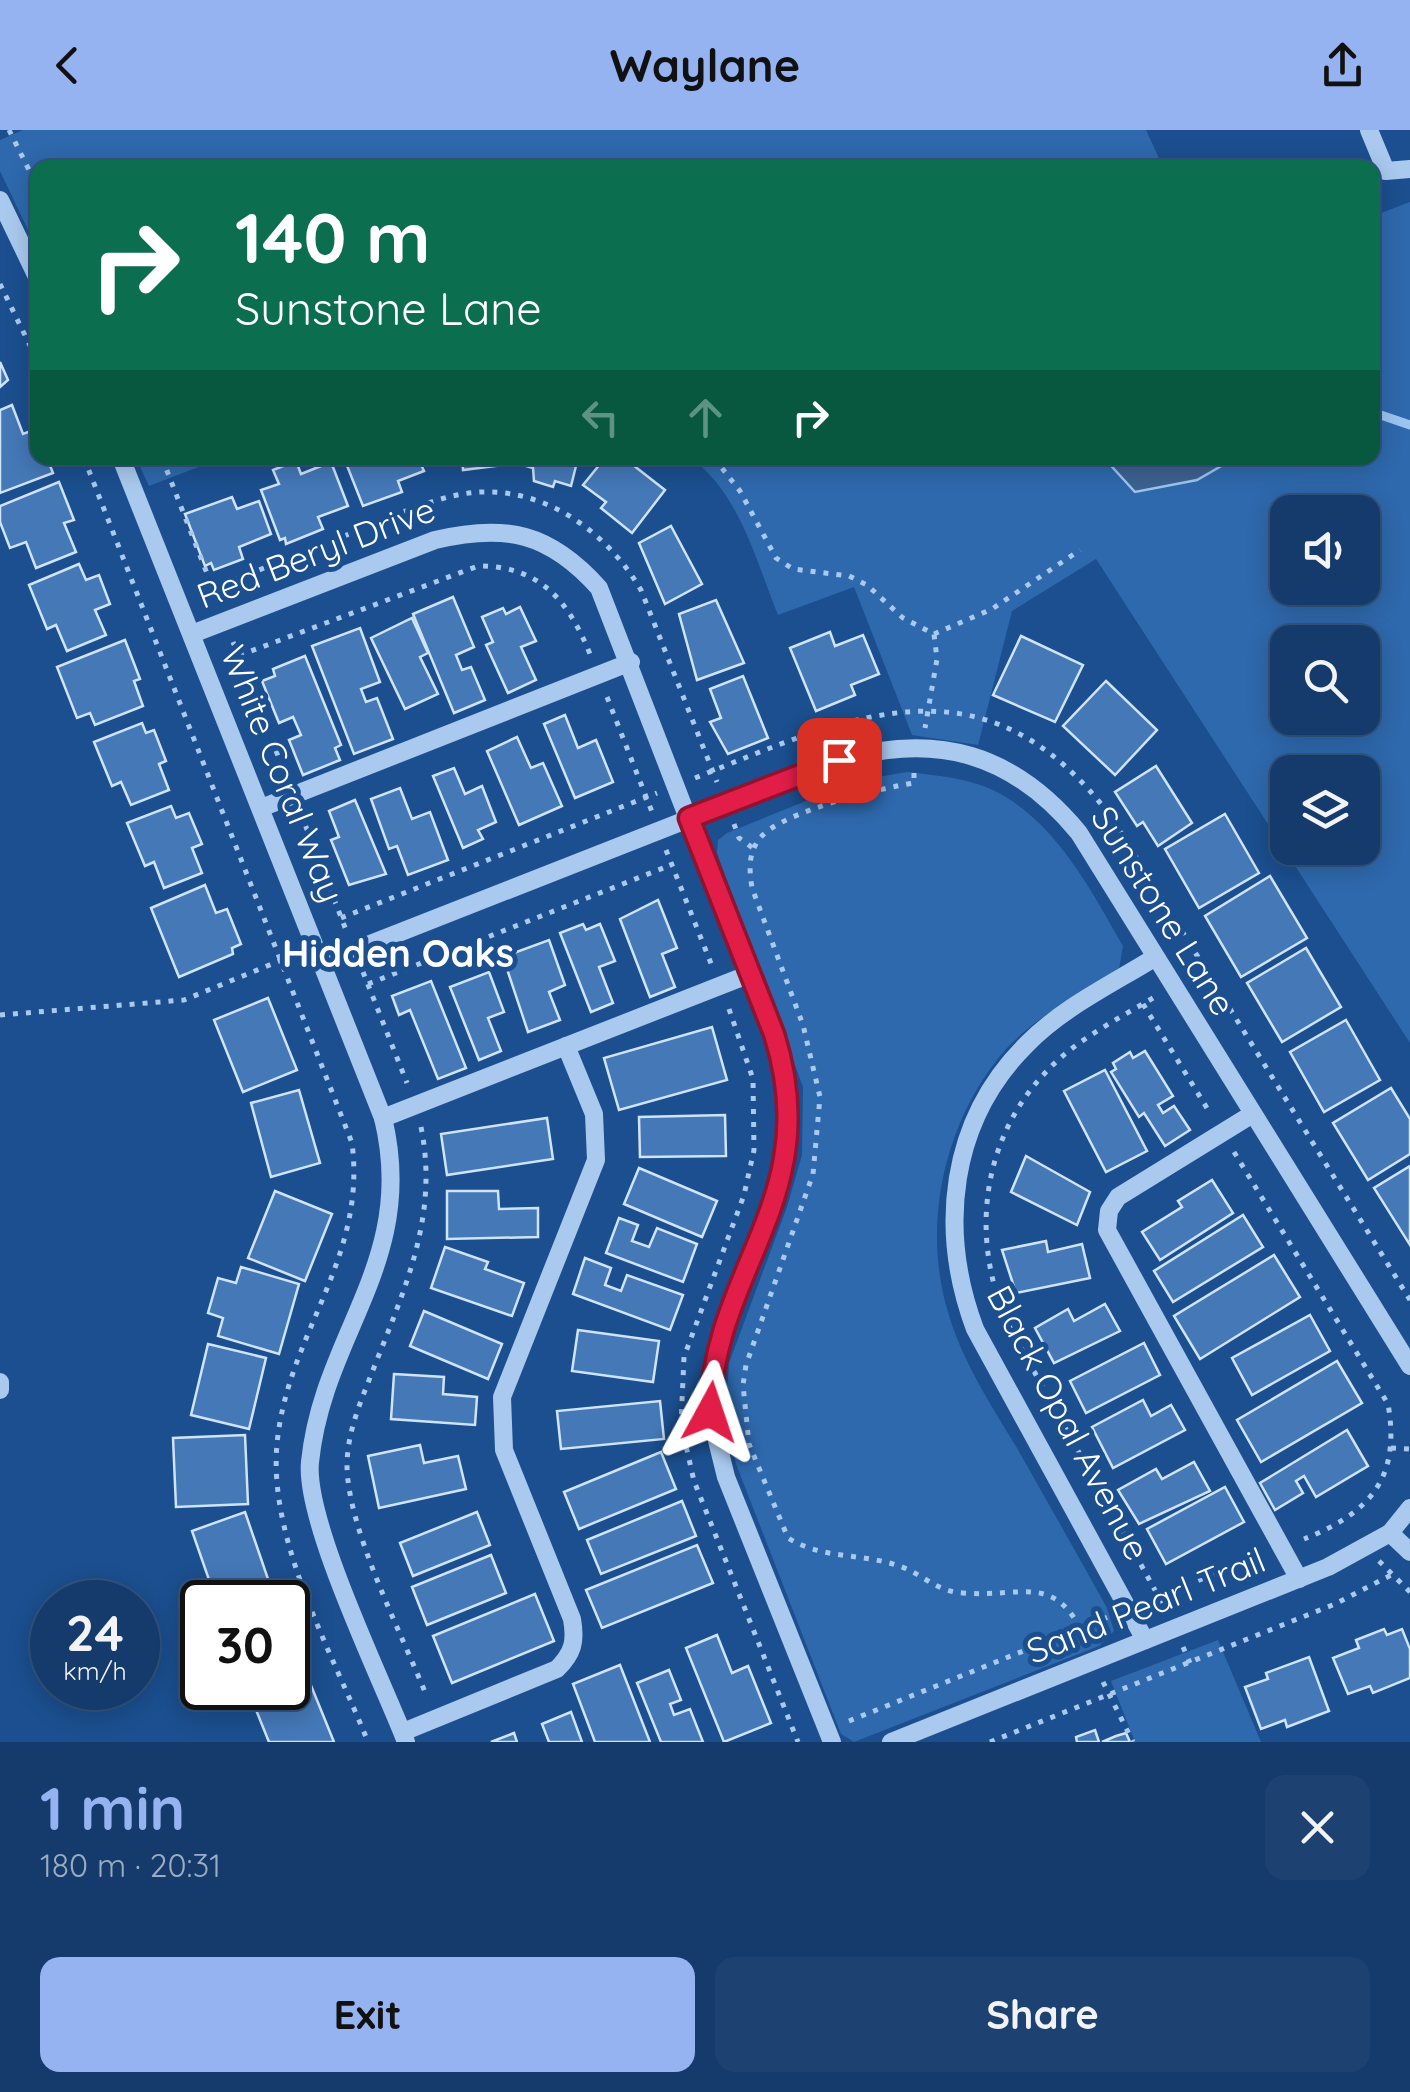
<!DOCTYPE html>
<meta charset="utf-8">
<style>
body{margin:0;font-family:Quicksand,sans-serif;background:#1d4271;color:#f1f3f6;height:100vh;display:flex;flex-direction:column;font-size:38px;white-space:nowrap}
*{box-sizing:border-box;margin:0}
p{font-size:32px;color:#9dadc1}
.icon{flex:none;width:55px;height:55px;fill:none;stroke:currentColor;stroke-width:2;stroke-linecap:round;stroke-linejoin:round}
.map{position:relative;height:1612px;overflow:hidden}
.side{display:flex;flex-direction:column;background:#143b6b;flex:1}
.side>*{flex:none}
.hud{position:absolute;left:30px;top:30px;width:1350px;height:305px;border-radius:20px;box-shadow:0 5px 25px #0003,0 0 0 2px #33557e;background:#0b6e4f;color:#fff;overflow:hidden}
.buttons{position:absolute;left:1270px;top:365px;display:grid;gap:20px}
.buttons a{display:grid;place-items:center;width:110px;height:110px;border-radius:20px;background:#143b6b;box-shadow:0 5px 25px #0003,0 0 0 2px #33557e;font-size:50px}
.speed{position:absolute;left:30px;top:1450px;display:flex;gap:20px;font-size:50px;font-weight:700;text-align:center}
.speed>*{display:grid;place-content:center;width:130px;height:130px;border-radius:50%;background:#143b6b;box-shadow:0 5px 25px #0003,0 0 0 2px #33557e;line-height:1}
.speed small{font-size:25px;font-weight:400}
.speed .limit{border:5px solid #111;border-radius:15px;background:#fff;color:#111}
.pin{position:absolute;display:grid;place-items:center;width:85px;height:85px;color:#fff;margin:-42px;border-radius:20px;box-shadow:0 5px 15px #0006}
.me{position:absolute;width:110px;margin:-55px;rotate:5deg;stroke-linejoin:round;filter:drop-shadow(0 0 8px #0008)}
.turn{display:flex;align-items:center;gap:35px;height:210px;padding:0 40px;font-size:45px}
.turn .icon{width:130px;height:130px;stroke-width:2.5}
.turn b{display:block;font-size:70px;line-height:85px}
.lanes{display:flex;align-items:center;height:95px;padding:0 40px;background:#0003;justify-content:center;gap:50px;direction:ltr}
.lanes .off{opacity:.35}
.round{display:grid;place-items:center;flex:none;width:105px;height:105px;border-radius:20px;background:#1d4271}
.head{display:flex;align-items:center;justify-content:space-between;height:170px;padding:0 40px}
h1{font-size:60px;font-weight:700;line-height:75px;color:#95b2f1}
.cta{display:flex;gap:20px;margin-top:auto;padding:20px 40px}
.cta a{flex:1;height:115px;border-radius:20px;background:#95b2f1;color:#111;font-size:40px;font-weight:700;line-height:115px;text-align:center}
.cta a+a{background:#1d4271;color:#f1f3f6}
header{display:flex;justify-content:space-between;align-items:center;height:130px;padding:0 40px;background:#95b2f1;color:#111;font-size:45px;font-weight:700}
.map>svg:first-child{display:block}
</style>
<header><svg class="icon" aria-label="back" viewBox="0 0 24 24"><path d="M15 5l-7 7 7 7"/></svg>Waylane<svg class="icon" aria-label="share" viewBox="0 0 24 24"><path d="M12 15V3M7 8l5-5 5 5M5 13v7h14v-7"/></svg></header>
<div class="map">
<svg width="1410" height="1612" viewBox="0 0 1410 1612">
<rect width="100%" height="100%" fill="#1b4f8f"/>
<g fill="#2e69ad" fill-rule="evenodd">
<polygon points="23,0 1146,0 1163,37 38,38 37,119 0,41 0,10"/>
<path d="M1410,72V913L1096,429L1012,481L978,615L912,605L854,457L778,485C756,431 740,364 691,328H1372L1373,86ZM1288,382H1362V458H1288ZM1288,512H1362V588H1288ZM1288,642H1362V718H1288Z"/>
<polygon points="136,328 222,328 149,356"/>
<path d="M907,642C933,645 959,647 983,656C1050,681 1090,758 1123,816L1119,839C1081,863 1038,885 1007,918C945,987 921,1094 948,1182C962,1231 991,1275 1017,1318C1047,1371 1077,1424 1107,1478L1114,1501L1099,1516L854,1612L841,1604L736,1334L725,1289L729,1233L787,1077L802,1025L803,957L717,723L718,710L727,703L855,651Z"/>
<polygon points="1218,1510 1261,1612 1135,1612 1111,1551"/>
</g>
<polygon fill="#3c6290" stroke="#9cc4f0" stroke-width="2.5" points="1104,328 1235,328 1197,350 1135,362"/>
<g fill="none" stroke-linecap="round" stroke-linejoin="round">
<polyline stroke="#9cc4f0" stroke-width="9" points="1372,282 1410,295"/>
</g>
<g fill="#4478b7" stroke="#cfe3fa" stroke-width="2.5">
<polygon points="0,232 8,250 0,257"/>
<polygon points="12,275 23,304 36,299 38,328 47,328 53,343 0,363 0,280"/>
<polygon points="344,328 418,328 424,341 398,351 402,362 363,376"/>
<polygon points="462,328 503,328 504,335 463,340"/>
<polygon points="510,328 578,328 571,356 555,351 553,357 534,351 533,338 509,331"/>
<polygon points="605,328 624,328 665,360 632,403 601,378 606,372 583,355"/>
<polygon points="296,331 301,344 331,332 348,376 318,387 323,399 286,414 285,408 280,410 261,360 279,354 273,340"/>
<polygon points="59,352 74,390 64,393 76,422 36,438 26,412 10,418 0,392 0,376"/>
<polygon points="232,367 237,379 259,371 271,404 239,417 243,429 214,440 211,433 205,436 185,384"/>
<polygon points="671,396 702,454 665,474 639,413"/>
<polygon points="79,434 86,450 99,445 110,474 95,480 106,505 67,521 56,495 47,499 29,455"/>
<polygon points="453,467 474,517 456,525 462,540 471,537 485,570 454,583 413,484"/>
<polygon points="716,470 744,533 697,550 679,484"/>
<polygon points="520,477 536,511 521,517 536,550 508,563 486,515 493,512 482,487 503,478 506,484"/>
<polygon points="412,488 428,523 420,527 438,564 405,579 371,508"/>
<polygon points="360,498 380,552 361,559 366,572 377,568 393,609 354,624 312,516"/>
<polygon points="830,502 835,516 863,505 879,544 851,555 855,565 816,581 790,518"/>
<polygon points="1021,506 1083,535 1055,592 993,565"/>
<polygon points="125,510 140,549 134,551 143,576 95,595 90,583 77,588 57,537"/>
<polygon points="305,526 341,615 335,618 340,630 303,645 289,610 301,605 293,587 279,593 262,551 275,546 273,539"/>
<polygon points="743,546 768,608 728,624 710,592 721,588 710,559"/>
<polygon points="1106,551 1157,600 1115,645 1063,596"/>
<polygon points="565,585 578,618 596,610 613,652 575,668 544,594"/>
<polygon points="142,593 146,603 154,600 166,631 159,634 169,660 131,675 121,652 112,656 94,612"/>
<polygon points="517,607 531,638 543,633 562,676 519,695 487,621"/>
<polygon points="1156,636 1192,693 1158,716 1143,692 1137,696 1115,662"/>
<polygon points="454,638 465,664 482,656 496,692 478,700 483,709 463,718 433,646"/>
<polygon points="400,658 412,689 430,682 448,730 408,745 397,716 389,719 371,669"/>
<polygon points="355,670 386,744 349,755 331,710 339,707 329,681"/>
<polygon points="171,676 176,688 189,683 202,714 192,718 202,743 164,758 154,732 145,736 127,693"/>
<polygon points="1225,684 1259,743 1199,778 1165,719"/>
<polygon points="1270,746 1307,808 1241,847 1205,786"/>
<polygon points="205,755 216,783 227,779 241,814 232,818 233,824 179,847 151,778"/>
<polygon points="658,770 677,818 662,824 675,857 650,867 620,789"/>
<polygon points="583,794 586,800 600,794 615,831 599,837 613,873 591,882 560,803"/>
<polygon points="549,810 565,855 549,862 560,890 528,902 503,827"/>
<polygon points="1306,818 1341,877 1282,912 1247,853"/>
<polygon points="489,842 504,882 488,888 501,921 479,930 450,857"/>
<polygon points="431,851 466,938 438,949 410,880 399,885 392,866"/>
<polygon points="268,868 297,940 243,962 214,890"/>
<polygon points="1346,890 1380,950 1324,982 1290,922"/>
<polygon points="712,897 727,950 619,980 604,928"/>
<polygon points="1145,921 1173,966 1158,975 1163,983 1174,976 1190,1000 1165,1016 1144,983 1139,987 1111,942 1116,939 1113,933 1130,922 1133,928"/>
<polygon points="1105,940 1147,1021 1106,1042 1064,961"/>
<polygon points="1391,958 1410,989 1410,1024 1368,1050 1333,993"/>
<polygon points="299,960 320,1033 271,1047 251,973"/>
<polygon points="725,985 726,1026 640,1027 639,987"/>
<polygon points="547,988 553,1029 447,1045 441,1004"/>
<polygon points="1026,1026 1090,1062 1077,1095 1011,1062"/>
<polygon points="1410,1036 1410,1115 1374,1058"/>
<polygon points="639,1038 717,1071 702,1107 624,1074"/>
<polygon points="1212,1050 1233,1083 1160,1130 1142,1102 1182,1077 1178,1071"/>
<polygon points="275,1061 332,1084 305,1151 248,1128"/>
<polygon points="447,1061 498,1061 499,1079 538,1078 538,1107 447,1109"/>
<polygon points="1243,1085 1263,1117 1173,1172 1154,1141"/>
<polygon points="619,1088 638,1095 632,1111 649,1117 657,1098 697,1114 683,1152 606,1123"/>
<polygon points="1046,1111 1048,1122 1082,1114 1090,1148 1016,1163 1002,1120"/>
<polygon points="445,1117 488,1132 485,1139 524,1153 512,1186 431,1158"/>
<polygon points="1274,1125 1300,1167 1200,1229 1174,1186"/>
<polygon points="585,1128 611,1138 605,1155 621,1161 627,1145 683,1165 670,1200 573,1164"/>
<polygon points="241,1137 299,1154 279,1224 218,1206 223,1188 208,1183 218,1148 236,1153"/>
<polygon points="1105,1174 1120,1201 1054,1233 1035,1198 1068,1179 1074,1191"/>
<polygon points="424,1181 502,1214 488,1249 410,1216"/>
<polygon points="1310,1185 1330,1221 1252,1265 1232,1228"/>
<polygon points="578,1200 659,1211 653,1252 572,1241"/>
<polygon points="1144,1213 1160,1245 1086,1283 1070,1251"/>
<polygon points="208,1214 266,1228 249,1299 191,1285"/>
<polygon points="1337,1231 1362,1273 1261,1332 1237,1290"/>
<polygon points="394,1244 444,1247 443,1264 477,1267 475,1295 391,1289"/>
<polygon points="1143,1270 1151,1286 1171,1275 1185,1300 1113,1338 1092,1297"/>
<polygon points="660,1271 664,1309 561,1319 557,1281"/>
<polygon points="1347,1300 1368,1336 1316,1367 1304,1346 1296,1351 1303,1363 1275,1380 1260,1353"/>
<polygon points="245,1305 248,1374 176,1377 173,1308"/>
<polygon points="420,1315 424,1333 458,1326 466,1359 379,1378 368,1326"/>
<polygon points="661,1322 676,1359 579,1399 564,1362"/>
<polygon points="1194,1332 1210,1361 1139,1394 1118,1360 1156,1339 1162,1349"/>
<polygon points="1225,1357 1244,1392 1166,1434 1147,1399"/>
<polygon points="682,1371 696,1406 601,1444 587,1410"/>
<polygon points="245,1382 268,1449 215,1467 192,1401"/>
<polygon points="477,1382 490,1415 413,1446 400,1413"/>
<polygon points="697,1415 713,1453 602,1498 586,1460"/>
<polygon points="491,1425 506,1463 427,1495 412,1457"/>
<polygon points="274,1460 279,1472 242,1472"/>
<polygon points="535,1464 554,1511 452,1553 433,1506"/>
<polygon points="1384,1499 1387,1505 1402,1499 1410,1519 1410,1548 1373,1563 1370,1556 1348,1564 1333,1528 1359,1518 1356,1510"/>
<polygon points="717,1505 732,1543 748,1536 771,1593 724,1612 686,1518"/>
<polygon points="1309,1527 1329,1581 1287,1597 1285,1590 1261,1599 1245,1557 1268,1549 1266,1543"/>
<polygon points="620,1535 650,1612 595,1612 573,1554"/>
<polygon points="669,1540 681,1570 670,1574 674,1585 690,1579 703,1612 661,1612 637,1553"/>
<polygon points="308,1548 334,1612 269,1612 252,1570"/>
<polygon points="571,1582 582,1612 549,1612 542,1594"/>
<polygon points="1095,1600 1099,1612 1077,1612 1076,1607"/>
<polygon points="514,1603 517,1612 491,1612"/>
<polygon points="1126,1603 1130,1612 1102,1612 1116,1606"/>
</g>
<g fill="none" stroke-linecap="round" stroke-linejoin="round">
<g stroke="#a9c9ee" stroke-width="5" stroke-dasharray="5 8" stroke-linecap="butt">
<polyline points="9,0 38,58"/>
<polyline points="0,154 38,232"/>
<path d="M84,328L352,1013C367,1130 287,1204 277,1314C268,1411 333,1524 368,1612"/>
<polyline points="162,328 217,469"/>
<polyline points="714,328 740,361 776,428 793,439 849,446 867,455 903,488 934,504 937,529 925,598"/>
<path d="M199,464C249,444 299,424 349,404C384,390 420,373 457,365C534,349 604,397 641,460L717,652"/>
<polyline points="934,504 992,479 1080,420"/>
<polyline points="233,512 286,646"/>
<path d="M227,530L478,436C540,436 568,470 590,524"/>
<polyline points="607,567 652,682"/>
<path d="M914,643V653C880,658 782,682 761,707C748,722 749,739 752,758L803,895L820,967L813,1044L746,1235L743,1255L749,1314L788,1408C825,1431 868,1422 907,1439C926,1448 940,1462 963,1463C1022,1468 1056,1441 1085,1509"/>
<path d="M695,648C854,584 987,521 1112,688L1410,1170"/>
<polyline points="301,684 346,800"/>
<polyline points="734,694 739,708 753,718"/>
<polyline points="666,720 712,836"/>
<polyline points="341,788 657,663"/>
<polyline points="363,842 407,953"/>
<polyline points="368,854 671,735"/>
<path d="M1153,868C1116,890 1074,911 1045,943C980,1012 970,1112 1009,1196L1166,1480"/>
<polyline points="1143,874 1210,983"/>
<polyline points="729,879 753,949 754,1020 744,1065 684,1227 681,1294 694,1351 798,1612"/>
<polyline points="0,885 184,870 294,825"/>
<path d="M421,997C439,1086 405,1158 373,1240C361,1271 347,1302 347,1336C348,1401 402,1504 427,1567"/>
<path d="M1234,1022L1388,1274C1401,1348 1370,1383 1304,1409"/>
<polyline points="1391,1318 1410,1319"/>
<polyline points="1379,1431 1410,1462"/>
<polyline points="1150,1470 1261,1425"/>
<polyline points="1183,1517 1190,1533"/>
<polyline points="1103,1552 1133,1612"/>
<polyline points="849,1591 1108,1487"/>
<polyline points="990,1612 1335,1474 1397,1442"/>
</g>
<g stroke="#a9c9ee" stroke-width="18">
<polyline points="1369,0 1386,41 1410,39"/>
<polyline points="0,70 38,149"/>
<path d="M121,328L383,988C418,1131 323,1203 310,1332C304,1391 382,1550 406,1612"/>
<path d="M192,504L435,410C506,393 550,403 599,458L784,937L788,982L781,1054L720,1212L711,1245L710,1282L726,1347L832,1612"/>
<polyline points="261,678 631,532"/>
<path d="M322,833L839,630C937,602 1013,623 1079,703L1410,1236"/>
<polyline points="1251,985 1118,1067 1109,1081 1107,1100 1299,1449"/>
<polyline points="383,988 750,844"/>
<polyline points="0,1252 0,1260"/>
<polyline points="1390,1403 1410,1422"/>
<path d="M1145,1510L975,1199C938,1100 949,991 1027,914C1062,878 1112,854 1154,828"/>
<path d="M403,1602L557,1539C573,1523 576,1512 572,1489L504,1320L502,1267L596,1030L594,984L566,916"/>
<polyline points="891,1612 1328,1437 1390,1403 1410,1378"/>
</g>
</g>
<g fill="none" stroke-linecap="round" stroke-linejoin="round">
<defs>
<path id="route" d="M710,1282C713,1138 826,1067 774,904L689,688L839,630"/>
</defs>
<use href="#route" stroke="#92132f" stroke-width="25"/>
<use href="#route" stroke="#e11d48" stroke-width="18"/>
</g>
<g text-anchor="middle" stroke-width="10" stroke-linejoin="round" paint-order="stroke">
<g font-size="35" fill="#fff" stroke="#1b4f8f">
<text transform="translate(316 423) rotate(-21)" y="12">Red Beryl Drive</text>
<text transform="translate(282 644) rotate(68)" y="12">White Coral Way</text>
<text transform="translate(1163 781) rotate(58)" y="12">Sunstone Lane</text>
<text transform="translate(1068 1293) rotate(62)" y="12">Black Opal Avenue</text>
<text transform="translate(1146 1476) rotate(-22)" y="12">Sand Pearl Trail</text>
</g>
<g font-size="38" font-weight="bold" fill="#fff" stroke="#1b4f8f">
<text x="398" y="837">Hidden Oaks</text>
</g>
</g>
</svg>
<div class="buttons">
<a><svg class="icon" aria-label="sound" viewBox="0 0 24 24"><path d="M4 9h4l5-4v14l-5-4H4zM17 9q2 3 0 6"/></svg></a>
<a><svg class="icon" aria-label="search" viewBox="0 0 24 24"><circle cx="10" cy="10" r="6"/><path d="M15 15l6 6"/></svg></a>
<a><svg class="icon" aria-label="layers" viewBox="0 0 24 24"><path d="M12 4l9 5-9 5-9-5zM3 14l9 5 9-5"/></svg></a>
</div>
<div class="speed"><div>24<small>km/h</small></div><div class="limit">30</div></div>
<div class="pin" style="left:839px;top:630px;background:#d93025"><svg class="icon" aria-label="arrive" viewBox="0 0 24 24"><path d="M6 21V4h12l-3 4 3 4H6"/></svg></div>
<svg class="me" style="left:710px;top:1282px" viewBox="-20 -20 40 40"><path d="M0-17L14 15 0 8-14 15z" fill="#e11d48" stroke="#fff" stroke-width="4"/></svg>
<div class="hud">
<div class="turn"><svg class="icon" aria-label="right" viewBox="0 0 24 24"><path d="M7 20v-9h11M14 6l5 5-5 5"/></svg><div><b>140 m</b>Sunstone Lane</div></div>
<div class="lanes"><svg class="icon off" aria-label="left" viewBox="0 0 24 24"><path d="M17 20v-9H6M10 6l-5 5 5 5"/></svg><svg class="icon off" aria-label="ahead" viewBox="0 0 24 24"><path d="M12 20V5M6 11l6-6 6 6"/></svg><svg class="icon" aria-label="right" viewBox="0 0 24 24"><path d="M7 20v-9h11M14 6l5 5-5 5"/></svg></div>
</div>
</div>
<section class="side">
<div class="head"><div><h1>1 min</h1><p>180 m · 20:31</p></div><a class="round"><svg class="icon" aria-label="close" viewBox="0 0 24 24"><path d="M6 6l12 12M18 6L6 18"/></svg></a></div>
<div class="cta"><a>Exit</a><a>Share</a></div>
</section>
